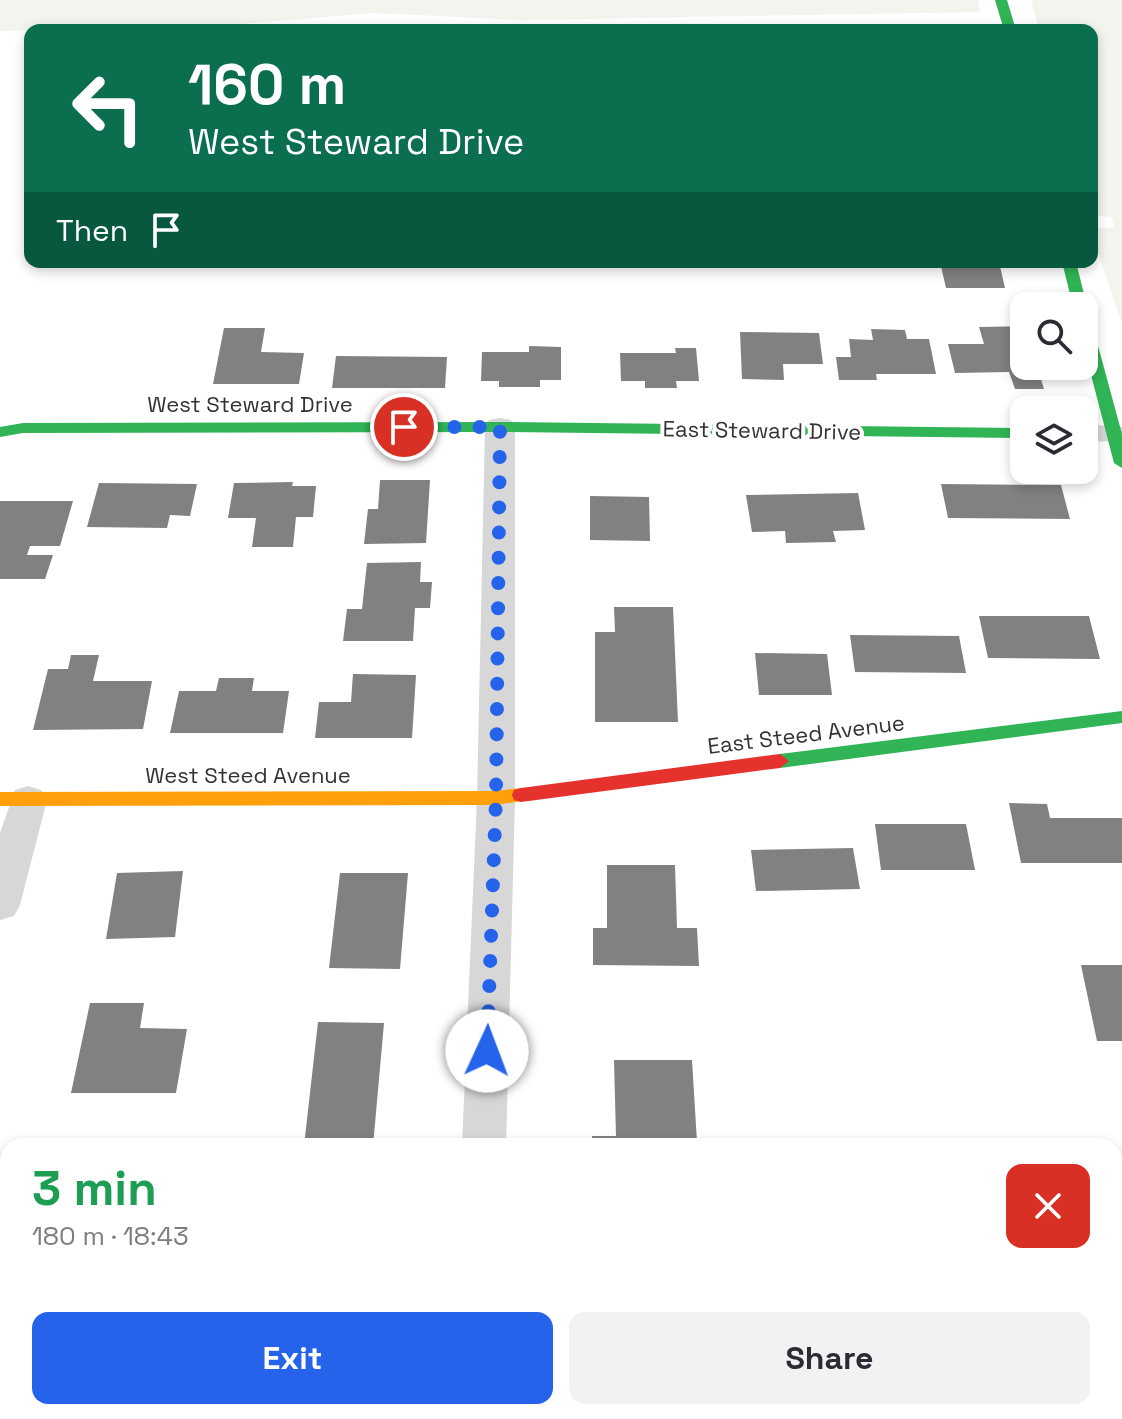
<!DOCTYPE html>
<meta charset="utf-8">
<style>
body{margin:0;font-family:"Space Grotesk",sans-serif;background:#f2f2f3;color:#2b2b33;height:100vh;display:flex;flex-direction:column;font-size:30px;white-space:nowrap}
*{box-sizing:border-box;margin:0}
p{font-size:26px;color:#7c7c81}
.icon{flex:none;width:44px;height:44px;fill:none;stroke:currentColor;stroke-width:2;stroke-linecap:round;stroke-linejoin:round}
.map{position:relative;flex:1;overflow:hidden}
.panel{position:absolute;left:0px;top:1138px;width:1122px;height:282px;display:flex;flex-direction:column;background:#fff;border-radius:24px 24px 0 0;box-shadow:0 4px 12px #0003}
.panel>*{flex:none}
.banner{position:absolute;left:24px;top:24px;width:1074px;height:244px;border-radius:16px;box-shadow:0 4px 12px #0003;background:#0b6e4f;color:#fff;overflow:hidden}
.controls{position:absolute;left:1010px;top:292px;display:grid;gap:16px}
.controls a{display:grid;place-items:center;width:88px;height:88px;border-radius:16px;background:#fff;box-shadow:0 4px 12px #0003;font-size:40px}
.pin{position:absolute;display:grid;place-items:center;width:68px;height:68px;color:#fff;margin:-34px;border:4px solid #fff;border-radius:50%;box-shadow:0 2px 8px #0007}
.me{position:absolute;width:88px;margin:-44px;rotate:2deg;stroke-linejoin:round;filter:drop-shadow(0 0 6px #0008)}
.turn{display:flex;align-items:center;gap:28px;height:168px;padding:0 32px;font-size:36px}
.turn .icon{width:104px;height:104px;stroke-width:2.5}
.turn b{display:block;font-size:56px;line-height:68px}
.then{display:flex;align-items:center;height:76px;padding:0 32px;background:#0003;gap:16px;font-size:30px}
.round{display:grid;place-items:center;flex:none;width:84px;height:84px;border-radius:16px;background:#f2f2f3}
.headline{display:flex;align-items:center;justify-content:space-between;height:136px;padding:0 32px}
h1{font-size:48px;font-weight:600;line-height:60px;color:#1e9e55}
.primary-button{display:flex;gap:16px;margin-top:auto;padding:16px 32px}
.primary-button a{flex:1;height:92px;border-radius:16px;background:#2563eb;color:#fff;font-size:32px;font-weight:600;line-height:92px;text-align:center}
.primary-button a+a{background:#f2f2f3;color:#2b2b33}
.map>svg:first-child{display:block}
</style>
<div class="map">
<svg width="1122" height="1419" viewBox="0 0 1122 1419">
<rect width="100%" height="100%" fill="#fff"/>
<g fill="#f1f5ed">
<polygon points="0,0 978,0 980,12 522,20 374,13 206,27 0,31"/>
<polygon points="1031,0 1122,0 1122,324 1092,234 1097,228 1114,228 1112,217 1092,215 1092,30 1039,30"/>
</g>
<g fill="#818181">
<polygon points="940,262 999,262 1005,288 946,288"/>
<polygon points="1024,326 1024,366 1037,366 1044,389 1015,389 1009,372 955,373 948,344 984,344 979,327"/>
<polygon points="224,328 265,328 261,352 304,353 299,384 213,384"/>
<polygon points="871,329 905,330 907,339 929,339 936,374 876,374 877,380 839,380 836,357 851,357 849,339 873,340"/>
<polygon points="740,332 819,333 823,364 783,364 784,380 742,379"/>
<polygon points="529,346 561,347 561,380 540,380 540,387 499,387 499,381 481,381 482,352 529,352"/>
<polygon points="675,348 696,348 699,381 676,381 677,388 645,388 645,381 621,381 620,353 676,353"/>
<polygon points="336,356 447,357 445,388 332,388"/>
<polygon points="380,480 430,480 426,543 364,544 368,509 378,509"/>
<polygon points="293,482 292,486 316,486 313,517 296,517 293,547 252,547 256,518 228,518 234,483"/>
<polygon points="99,483 197,484 190,516 170,515 167,528 87,527"/>
<polygon points="941,484 1061,485 1070,519 948,518"/>
<polygon points="858,493 865,530 833,531 836,542 786,543 785,531 752,532 746,495"/>
<polygon points="590,496 649,497 650,541 590,540"/>
<polygon points="0,501 73,501 60,546 30,546 27,555 53,555 45,579 0,579"/>
<polygon points="421,562 420,582 432,582 430,608 415,608 413,641 343,641 347,609 362,609 367,563"/>
<polygon points="614,607 673,607 678,722 595,722 595,632 615,632"/>
<polygon points="979,616 1089,616 1100,659 988,658"/>
<polygon points="850,635 959,636 966,673 855,672"/>
<polygon points="755,653 827,654 832,695 759,695"/>
<polygon points="71,655 99,655 93,681 152,681 143,729 33,730 48,669 68,669"/>
<polygon points="353,674 416,675 412,738 315,738 319,702 351,702"/>
<polygon points="219,678 254,678 252,691 289,691 283,733 170,733 179,691 216,691"/>
<polygon points="1009,803 1047,804 1050,818 1122,818 1122,863 1021,863"/>
<polygon points="875,824 966,824 975,870 881,870"/>
<polygon points="853,848 860,889 756,891 751,850"/>
<polygon points="607,865 675,865 677,928 697,928 699,966 593,965 593,928 607,928"/>
<polygon points="183,871 175,937 106,939 117,873"/>
<polygon points="340,873 408,873 400,969 329,968"/>
<polygon points="1081,965 1122,965 1122,1041 1097,1041"/>
<polygon points="90,1003 144,1003 140,1028 187,1029 176,1093 71,1093"/>
<polygon points="318,1022 384,1023 373,1146 304,1146"/>
<polygon points="614,1060 692,1060 697,1142 668,1142 668,1146 592,1146 592,1136 616,1136"/>
<polygon points="71,1142 122,1143 122,1146 71,1146"/>
<polygon points="7,1393 8,1412 84,1412 83,1417 2,1416"/>
<rect x="274" y="1412" width="84" height="7"/>
</g>
<g fill="none" stroke-linecap="round" stroke-linejoin="round">
<g fill="#d7d7d7" fill-rule="evenodd">
<polygon points="500,418 511,420 515,427 515,798 506,1146 462,1146 477,798 485,427 489,420"/>
<polygon points="1084,424 1122,427 1122,441 1084,442"/>
<polygon points="28,786 41,790 47,800 20,905 14,916 0,920 0,833 15,790"/>
<rect x="450" y="1412" width="48" height="7"/>
</g>
<g fill="#30b455" fill-rule="evenodd">
<polygon points="995,0 1007,0 1016,30 1004,30"/>
<polygon points="1062,262 1076,262 1087,306 1085,309 1084,306 1073,306"/>
<polygon points="1084,316 1091,320 1122,434 1122,468 1114,463 1084,348"/>
<polygon points="500,422 1024,428 1024,438 500,432 23,433 0,437 0,427 23,423"/>
<polygon points="1122,711 1122,723 780,768 771,761 780,754"/>
</g>
<polygon fill="#ff9f0a" fill-rule="evenodd" points="521,788 528,790 530,795 528,800 496,805 0,806 0,792 496,791"/>
<polygon fill="#e5322d" fill-rule="evenodd" points="780,754 789,761 780,768 521,802 514,800 512,795 514,790 521,788"/>
</g>
<g fill="none" stroke-linecap="round" stroke-linejoin="round">
<polyline stroke="#2563eb" stroke-width="14" stroke-dasharray="0 25.2" points="404,427 500,427 496,798 487,1051"/>
</g>
<g text-anchor="middle" stroke-width="8" stroke-linejoin="round" paint-order="stroke">
<g font-size="22" fill="#333" stroke="#fff">
<text x="250" y="412">West Steward Drive</text>
<text transform="translate(762 430) rotate(1)" y="8">East Steward Drive</text>
<text transform="translate(806 734) rotate(-7)" y="8">East Steed Avenue</text>
<text x="248" y="783">West Steed Avenue</text>
</g>
</g>
</svg>
<div class="controls">
<a><svg class="icon" aria-label="search" viewBox="0 0 24 24"><circle cx="10" cy="10" r="6"/><path d="M15 15l6 6"/></svg></a>
<a><svg class="icon" aria-label="layers" viewBox="0 0 24 24"><path d="M12 4l9 5-9 5-9-5zM3 14l9 5 9-5"/></svg></a>
</div>
<div class="pin" style="left:404px;top:427px;background:#d93025"><svg class="icon" aria-label="arrive" viewBox="0 0 24 24"><path d="M6 21V4h12l-3 4 3 4H6"/></svg></div>
<svg class="me" style="left:487px;top:1051px" viewBox="-20 -20 40 40"><circle r="19" fill="#fff"/><path d="M0-13L10 11 0 6-10 11z" fill="#2563eb"/></svg>
<div class="banner">
<div class="turn"><svg class="icon" aria-label="left" viewBox="0 0 24 24"><path d="M17 20v-9H6M10 6l-5 5 5 5"/></svg><div><b>160 m</b>West Steward Drive</div></div>
<div class="then">Then<svg class="icon" aria-label="arrive" viewBox="0 0 24 24"><path d="M6 21V4h12l-3 4 3 4H6"/></svg></div>
</div>
<section class="panel">
<div class="headline"><div><h1>3 min</h1><p>180 m · 18:43</p></div><a class="round" style="background:#d93025;color:#fff"><svg class="icon" aria-label="close" viewBox="0 0 24 24"><path d="M6 6l12 12M18 6L6 18"/></svg></a></div>
<div class="primary-button"><a>Exit</a><a>Share</a></div>
</section>
</div>
